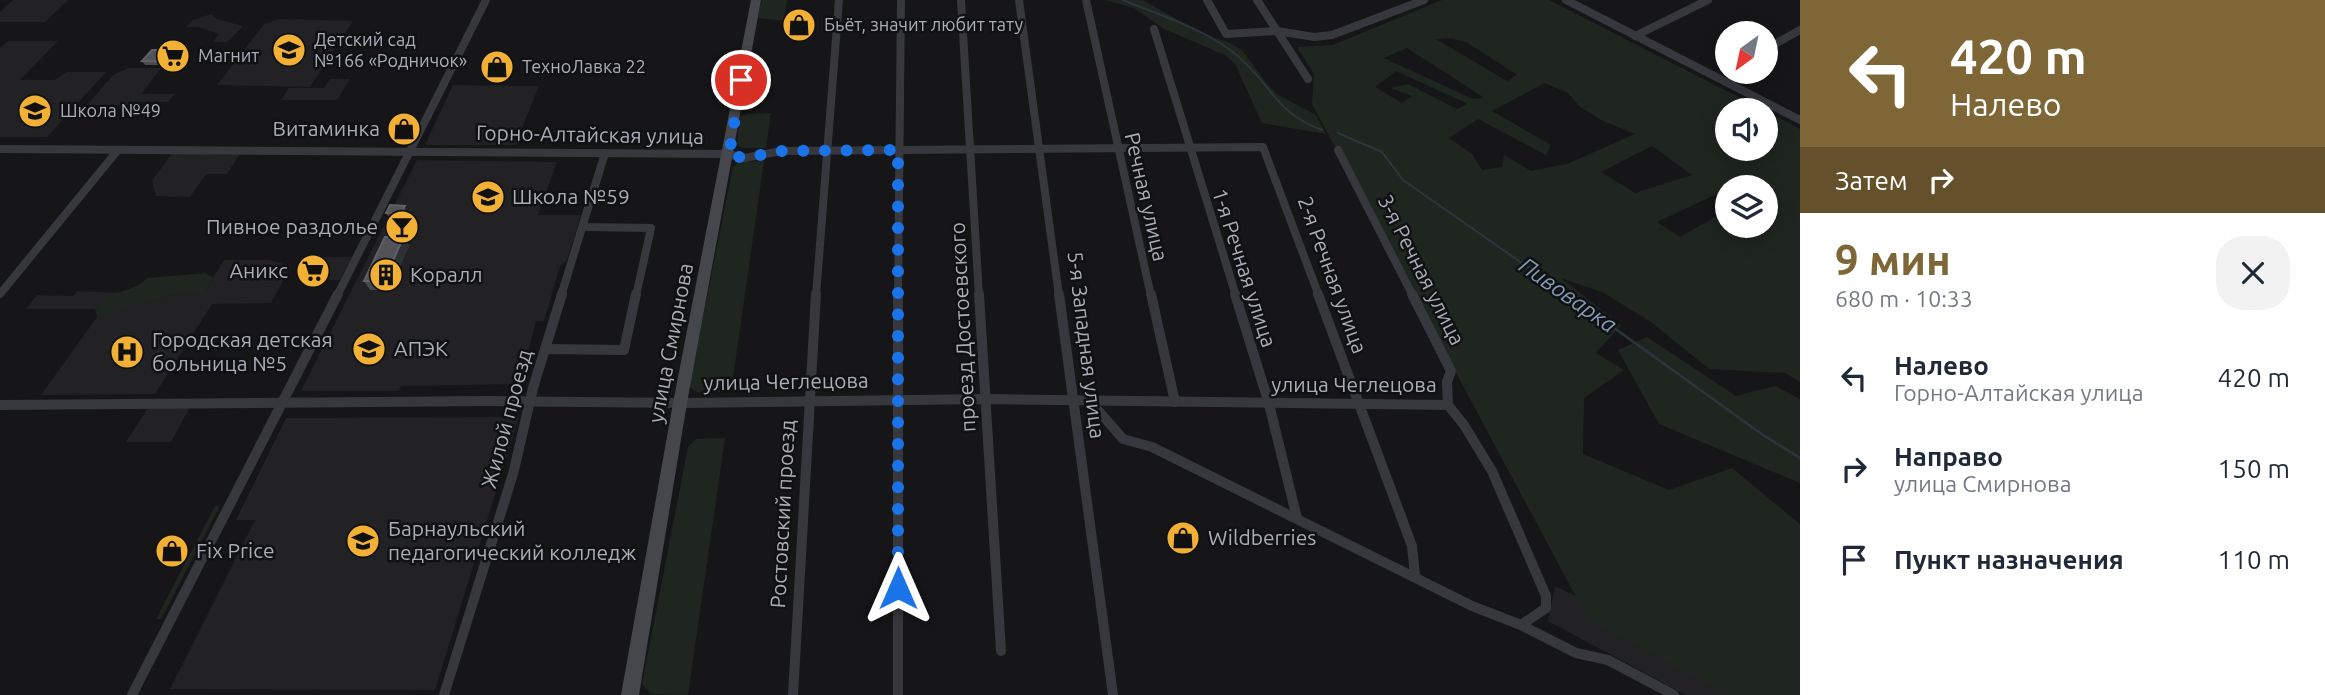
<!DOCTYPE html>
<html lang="ru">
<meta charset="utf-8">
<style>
body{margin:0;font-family:Ubuntu,sans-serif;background:#f2f2f3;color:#1f2937;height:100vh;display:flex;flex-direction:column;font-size:26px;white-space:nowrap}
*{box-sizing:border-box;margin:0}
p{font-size:23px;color:#747a83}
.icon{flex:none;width:38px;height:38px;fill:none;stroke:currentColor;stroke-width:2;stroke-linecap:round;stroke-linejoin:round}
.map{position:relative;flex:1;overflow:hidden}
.panel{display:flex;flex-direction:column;background:#fff;width:525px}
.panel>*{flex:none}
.top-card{background:#7e6636;color:#fff;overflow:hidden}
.needle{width:46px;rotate:213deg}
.controls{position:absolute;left:1715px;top:21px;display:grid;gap:14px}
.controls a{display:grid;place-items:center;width:63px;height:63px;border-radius:50%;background:#fff;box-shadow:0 4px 18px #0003;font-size:35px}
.pin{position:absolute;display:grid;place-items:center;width:60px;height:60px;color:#fff;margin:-30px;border:4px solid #fff;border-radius:50%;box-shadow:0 2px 7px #0007}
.me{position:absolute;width:77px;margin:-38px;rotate:0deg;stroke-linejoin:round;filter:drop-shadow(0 0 5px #0008)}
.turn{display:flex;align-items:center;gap:24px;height:147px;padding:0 35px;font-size:32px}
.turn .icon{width:91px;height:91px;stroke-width:2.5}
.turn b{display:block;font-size:49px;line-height:60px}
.then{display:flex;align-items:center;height:66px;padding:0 35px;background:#0003;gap:14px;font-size:26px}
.round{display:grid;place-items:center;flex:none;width:74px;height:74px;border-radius:28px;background:#f2f2f3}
.head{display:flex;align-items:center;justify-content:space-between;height:119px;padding:0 35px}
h1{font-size:42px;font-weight:700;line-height:52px;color:#7e6636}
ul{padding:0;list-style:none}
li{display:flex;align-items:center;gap:21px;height:91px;padding:0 35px}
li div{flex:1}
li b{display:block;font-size:26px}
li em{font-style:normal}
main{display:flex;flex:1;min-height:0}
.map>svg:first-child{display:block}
</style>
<main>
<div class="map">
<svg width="1800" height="695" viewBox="0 0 1800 695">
<rect width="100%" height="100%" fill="#161618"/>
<g fill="#222225">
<polygon points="13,0 68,0 45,22 0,22 0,12"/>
<polygon points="211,14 217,19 243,26 227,42 213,42 219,34 199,27 186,27 193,20"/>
<polygon points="279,19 353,21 310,87 217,85 264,24"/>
<polygon points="8,41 58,41 20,80 54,80 67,72 106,72 47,137 0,137 0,48"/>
<polygon points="128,68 161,68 141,94 175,94 168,102 140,102 130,105 87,105 113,75"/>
<polygon points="330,79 350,79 337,100 281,100 289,88 324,88"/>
<polygon points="453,85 539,86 515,145 425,145"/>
<polygon points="173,152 241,152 227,174 206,174 190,197 156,196 152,181"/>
<polygon points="417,160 557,162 538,215 581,215 567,260 560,266 544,321 536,321 520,384 401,386 399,391 301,391"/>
<polygon points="308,257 352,257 340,280 296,280"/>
<polygon points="224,260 269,260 291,266 271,303 212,304 155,394 41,395 97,317 95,309 26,309 37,295 73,296 77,291 122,293 134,306 178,293 204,293"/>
<polygon points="190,407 171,442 126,442 148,408"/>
<polygon points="519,417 435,690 170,689 255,520 236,520 286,418"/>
<polygon points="1555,586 1603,609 1760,695 1686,695 1548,621"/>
</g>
<g fill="#1e261f" fill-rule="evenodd">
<polygon points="762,0 787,0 784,21 757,18"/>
<polygon points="1105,0 1143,0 1206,36 1226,41 1242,50 1268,85 1278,95 1316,115 1326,134 1262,123 1235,64 1225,55 1164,29 1134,8"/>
<path d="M1442,0H1549L1764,110H1727V149H1766V111L1800,129V382L1785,373L1709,369L1651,322L1604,293L1561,278L1621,325L1596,353L1624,370L1584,398L1583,454L1669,490L1732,468L1800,524V695H1729L1589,621L1312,104L1314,74L1297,47L1333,45ZM1451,38L1468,43L1517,75L1507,81L1436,39ZM1407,48L1483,97V98L1473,99L1384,58ZM1396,71L1466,103L1467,104L1457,109L1408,84L1391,88L1412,96L1402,103L1375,87ZM1545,83L1568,93L1580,107L1601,120L1635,134L1567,164L1531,171L1504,155L1502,167L1482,170L1472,154L1449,138L1478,119L1546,155L1551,145L1492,111ZM1652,146L1692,175L1635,193L1601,172ZM1727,187H1766V226H1727V210L1680,237L1657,222L1721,192L1727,201Z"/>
<polygon points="771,113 766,148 743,148 737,145 740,117 747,114"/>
<polygon points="764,161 731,392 697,392 689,387 733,167 740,162"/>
<polygon points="206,273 213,278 204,293 178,293 97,317 96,309 106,297 137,286 148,278"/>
<polygon points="1647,337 1736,396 1775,386 1800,399 1800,483 1659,424 1618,350"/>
<polygon points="725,438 688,695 651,694 642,684 688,447 696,439"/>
<polygon points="215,506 220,506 161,619 156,619"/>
</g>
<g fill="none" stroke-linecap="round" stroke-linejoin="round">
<g stroke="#2c353c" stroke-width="2">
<path d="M1123,0C1161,16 1207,29 1239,57C1272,86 1276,113 1322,130"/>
<polyline points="1338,133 1382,152 1403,180 1569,296"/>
</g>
<polyline stroke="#2c353c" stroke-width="2.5" points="1567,294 1763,435 1800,458"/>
<g stroke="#37383d" stroke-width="8">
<polyline points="961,0 979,296"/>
<polyline points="1019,0 1059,296"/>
<polyline points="1086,0 1151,296"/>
<polyline points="1207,0 1226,34 1277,31 1314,37 1332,35 1424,0"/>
<polyline points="1257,0 1308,79"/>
<polyline points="1566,0 1800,120"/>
<polyline points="1154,29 1236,296"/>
<polyline points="1635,36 1708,0"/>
<polyline points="1766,49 1800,30"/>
<polyline points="0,149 728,154 744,158 782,151 1263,147 1319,296"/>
<polyline points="1338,150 1413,296"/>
<polyline points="583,227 651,228 636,296"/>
<polyline points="0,294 118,150"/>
<polyline points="337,296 486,0"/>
<polyline points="561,296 605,153"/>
<polyline points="816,296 839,0"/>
<polyline points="898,296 901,0"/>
</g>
<g stroke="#37383d" stroke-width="10">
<polyline points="898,294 898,695"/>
<polyline points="979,294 1001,651"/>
<polyline points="1059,294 1113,695"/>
<polyline points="1151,294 1175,402"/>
<polyline points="1235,294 1269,404 1297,518"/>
<polyline points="1318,294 1412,546 1415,576"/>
<polyline points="1412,294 1451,371 1447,382 1448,405 1464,425 1492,471 1546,596 1546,608 1521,625"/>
<polyline points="545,349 624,350 636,294"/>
<polyline points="1089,400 1123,439 1152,447 1472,606 1521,625 1576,653 1608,660 1674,695"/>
<polyline points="0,405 490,401 680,403 985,399 1448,405"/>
<polyline points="132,695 338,294"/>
<polyline points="444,695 513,474 533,388 562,294"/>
<polyline points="793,695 816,294"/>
</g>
<polygon fill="#45474d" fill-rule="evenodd" points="751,0 761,0 687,403 639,695 621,695 673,403"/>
</g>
<g fill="#47494d">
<polygon points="186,48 188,51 176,65 145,65 142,61 163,50"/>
<polygon points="407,209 403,216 388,216 386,213"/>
<polygon points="404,236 409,246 389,290 370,290 364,281"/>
<polygon points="1180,525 1195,533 1189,546 1174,538"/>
</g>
<g fill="#2f3033">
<polygon points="186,48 188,51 176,65 174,62"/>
<polygon points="405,206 407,209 403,216 401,213"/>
<polygon points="404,236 409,246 389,290 384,281"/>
</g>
<g fill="#525359" stroke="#5f6168" stroke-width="2">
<polygon points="166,47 186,48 174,62 142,61 152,50 163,50"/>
<polygon points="390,205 405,206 401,213 386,213"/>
<polygon points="404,236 384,281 364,281 385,237"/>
<polygon points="1180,525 1195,533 1192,540 1176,532"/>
</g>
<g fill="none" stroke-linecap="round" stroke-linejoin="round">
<polyline stroke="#1a73e8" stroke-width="12" stroke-dasharray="0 21.6" points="741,80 729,155 744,158 782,151 898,150 898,588"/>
</g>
<defs>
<symbol id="shop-disc" viewBox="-11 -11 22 22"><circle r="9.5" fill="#f2b134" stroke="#111113"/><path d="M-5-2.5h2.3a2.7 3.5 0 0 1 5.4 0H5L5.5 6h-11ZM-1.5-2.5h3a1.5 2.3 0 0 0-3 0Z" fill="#111"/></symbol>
<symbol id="school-disc" viewBox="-11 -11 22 22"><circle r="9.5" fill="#f2b134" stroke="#111113"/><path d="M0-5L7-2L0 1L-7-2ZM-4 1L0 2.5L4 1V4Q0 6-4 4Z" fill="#111"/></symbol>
<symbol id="supermarket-disc" viewBox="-11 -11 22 22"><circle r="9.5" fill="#f2b134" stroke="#111113"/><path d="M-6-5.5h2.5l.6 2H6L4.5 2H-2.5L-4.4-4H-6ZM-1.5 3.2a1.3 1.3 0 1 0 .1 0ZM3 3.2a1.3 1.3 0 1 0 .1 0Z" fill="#111"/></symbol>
<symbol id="bar-disc" viewBox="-11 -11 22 22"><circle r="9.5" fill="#f2b134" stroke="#111113"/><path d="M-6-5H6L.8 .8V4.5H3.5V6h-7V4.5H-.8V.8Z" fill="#111"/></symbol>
<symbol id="building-disc" viewBox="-11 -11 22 22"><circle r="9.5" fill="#f2b134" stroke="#111113"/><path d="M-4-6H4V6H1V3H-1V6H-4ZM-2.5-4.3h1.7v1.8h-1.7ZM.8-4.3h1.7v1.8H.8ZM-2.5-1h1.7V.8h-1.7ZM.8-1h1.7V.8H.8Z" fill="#111"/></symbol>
<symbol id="university-disc" viewBox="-11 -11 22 22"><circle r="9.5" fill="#f2b134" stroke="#111113"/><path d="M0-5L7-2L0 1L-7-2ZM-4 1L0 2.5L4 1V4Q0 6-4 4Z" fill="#111"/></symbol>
<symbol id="hospital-disc" viewBox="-11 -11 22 22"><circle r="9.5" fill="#f2b134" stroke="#111113"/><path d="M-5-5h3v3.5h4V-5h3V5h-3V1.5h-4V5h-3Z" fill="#111"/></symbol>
</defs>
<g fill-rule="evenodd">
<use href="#shop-disc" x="780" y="6" width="38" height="38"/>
<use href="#school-disc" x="270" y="31" width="38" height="38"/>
<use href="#supermarket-disc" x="154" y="37" width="38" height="38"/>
<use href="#shop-disc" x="478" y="48" width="38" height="38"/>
<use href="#school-disc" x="16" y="92" width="38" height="38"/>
<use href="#shop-disc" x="385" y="110" width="38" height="38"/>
<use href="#school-disc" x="469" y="178" width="38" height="38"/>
<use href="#bar-disc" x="383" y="208" width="38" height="38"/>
<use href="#supermarket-disc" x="294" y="252" width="38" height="38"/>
<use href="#building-disc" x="367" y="256" width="38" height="38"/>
<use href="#university-disc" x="350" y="330" width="38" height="38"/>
<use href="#hospital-disc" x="108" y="333" width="38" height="38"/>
<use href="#shop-disc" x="1164" y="519" width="38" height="38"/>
<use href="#university-disc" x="344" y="522" width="38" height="38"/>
<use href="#shop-disc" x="153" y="532" width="38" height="38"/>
</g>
<g text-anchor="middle" stroke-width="5" stroke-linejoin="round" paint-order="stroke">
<g font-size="18" fill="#a8adb8" stroke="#111113" text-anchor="start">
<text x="824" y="31">Бьёт, значит любит тату</text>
<text x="314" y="46">Детский сад<tspan x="314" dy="21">№166 «Родничок»</tspan></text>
<text x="198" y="62">Магнит</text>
<text x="522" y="73">ТехноЛавка 22</text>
<text x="60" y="117">Школа №49</text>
</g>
<g font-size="21" fill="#a8adb8" stroke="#111113" text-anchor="start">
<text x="380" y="136" text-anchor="end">Витаминка</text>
<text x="512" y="204">Школа №59</text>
<text x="378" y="234" text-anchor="end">Пивное раздолье</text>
<text x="288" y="278" text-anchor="end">Аникс</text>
<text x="410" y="282">Коралл</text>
<text x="152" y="347">Городская детская<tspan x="152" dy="24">больница №5</tspan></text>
<text x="394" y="356">АПЭК</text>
<text x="388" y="536">Барнаульский<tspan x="388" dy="24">педагогический колледж</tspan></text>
<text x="1208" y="545">Wildberries</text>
<text x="196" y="558">Fix Price</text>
</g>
<g font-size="21" fill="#a8adb8" stroke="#111113">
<text transform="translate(590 135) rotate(1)" y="7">Горно-Алтайская улица</text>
<text transform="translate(1146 197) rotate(77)" y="7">Речная улица</text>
<text transform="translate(1244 268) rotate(72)" y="7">1-я Речная улица</text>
<text transform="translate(1421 270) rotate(63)" y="7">3-я Речная улица</text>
<text transform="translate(1332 275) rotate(70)" y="7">2-я Речная улица</text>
<text transform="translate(963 327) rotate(-93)" y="7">проезд Достоевского</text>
<text transform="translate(671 343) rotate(-79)" y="7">улица Смирнова</text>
<text transform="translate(1086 345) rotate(83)" y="7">5-я Западная улица</text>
<text transform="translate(786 382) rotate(-1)" y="7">улица Чеглецова</text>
<text x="1354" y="392">улица Чеглецова</text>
<text transform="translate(507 419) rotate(-75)" y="7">Жилой проезд</text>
<text transform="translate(783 514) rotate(-87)" y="7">Ростовский проезд</text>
</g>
<g font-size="23" font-style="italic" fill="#7f9bb3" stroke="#111113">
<text transform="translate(1568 295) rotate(35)" y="8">Пивоварка</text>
</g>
</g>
</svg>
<div class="controls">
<a><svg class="needle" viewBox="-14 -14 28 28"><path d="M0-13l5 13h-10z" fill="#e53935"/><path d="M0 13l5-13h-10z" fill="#747a83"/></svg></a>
<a><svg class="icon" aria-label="sound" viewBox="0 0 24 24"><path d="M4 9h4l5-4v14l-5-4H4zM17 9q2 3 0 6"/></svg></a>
<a><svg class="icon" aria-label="layers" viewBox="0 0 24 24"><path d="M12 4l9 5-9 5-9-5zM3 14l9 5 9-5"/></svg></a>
</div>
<div class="pin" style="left:741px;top:80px;background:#d93025"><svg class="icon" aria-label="arrive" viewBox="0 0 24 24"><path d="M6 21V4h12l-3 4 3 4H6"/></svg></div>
<svg class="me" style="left:898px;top:588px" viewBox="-20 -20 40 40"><path d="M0-17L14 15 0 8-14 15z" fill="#1a73e8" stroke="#fff" stroke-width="4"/></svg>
</div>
<section class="panel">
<div class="top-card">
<div class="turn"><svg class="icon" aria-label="left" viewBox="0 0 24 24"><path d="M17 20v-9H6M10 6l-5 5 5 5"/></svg><div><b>420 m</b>Налево</div></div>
<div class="then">Затем<svg class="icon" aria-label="right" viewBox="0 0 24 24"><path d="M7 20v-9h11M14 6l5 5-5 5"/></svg></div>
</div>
<div class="head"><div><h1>9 мин</h1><p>680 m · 10:33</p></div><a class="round"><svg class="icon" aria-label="close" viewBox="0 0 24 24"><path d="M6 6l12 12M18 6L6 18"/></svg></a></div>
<ul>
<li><svg class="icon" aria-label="left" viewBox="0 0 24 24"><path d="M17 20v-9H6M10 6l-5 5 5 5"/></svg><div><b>Налево</b><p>Горно-Алтайская улица</p></div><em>420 m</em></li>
<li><svg class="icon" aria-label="right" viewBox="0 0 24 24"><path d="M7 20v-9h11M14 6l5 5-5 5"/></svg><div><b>Направо</b><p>улица Смирнова</p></div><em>150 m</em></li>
<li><svg class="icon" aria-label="arrive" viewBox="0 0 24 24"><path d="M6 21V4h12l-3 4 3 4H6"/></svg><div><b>Пункт назначения</b></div><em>110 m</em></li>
</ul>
</section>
</main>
